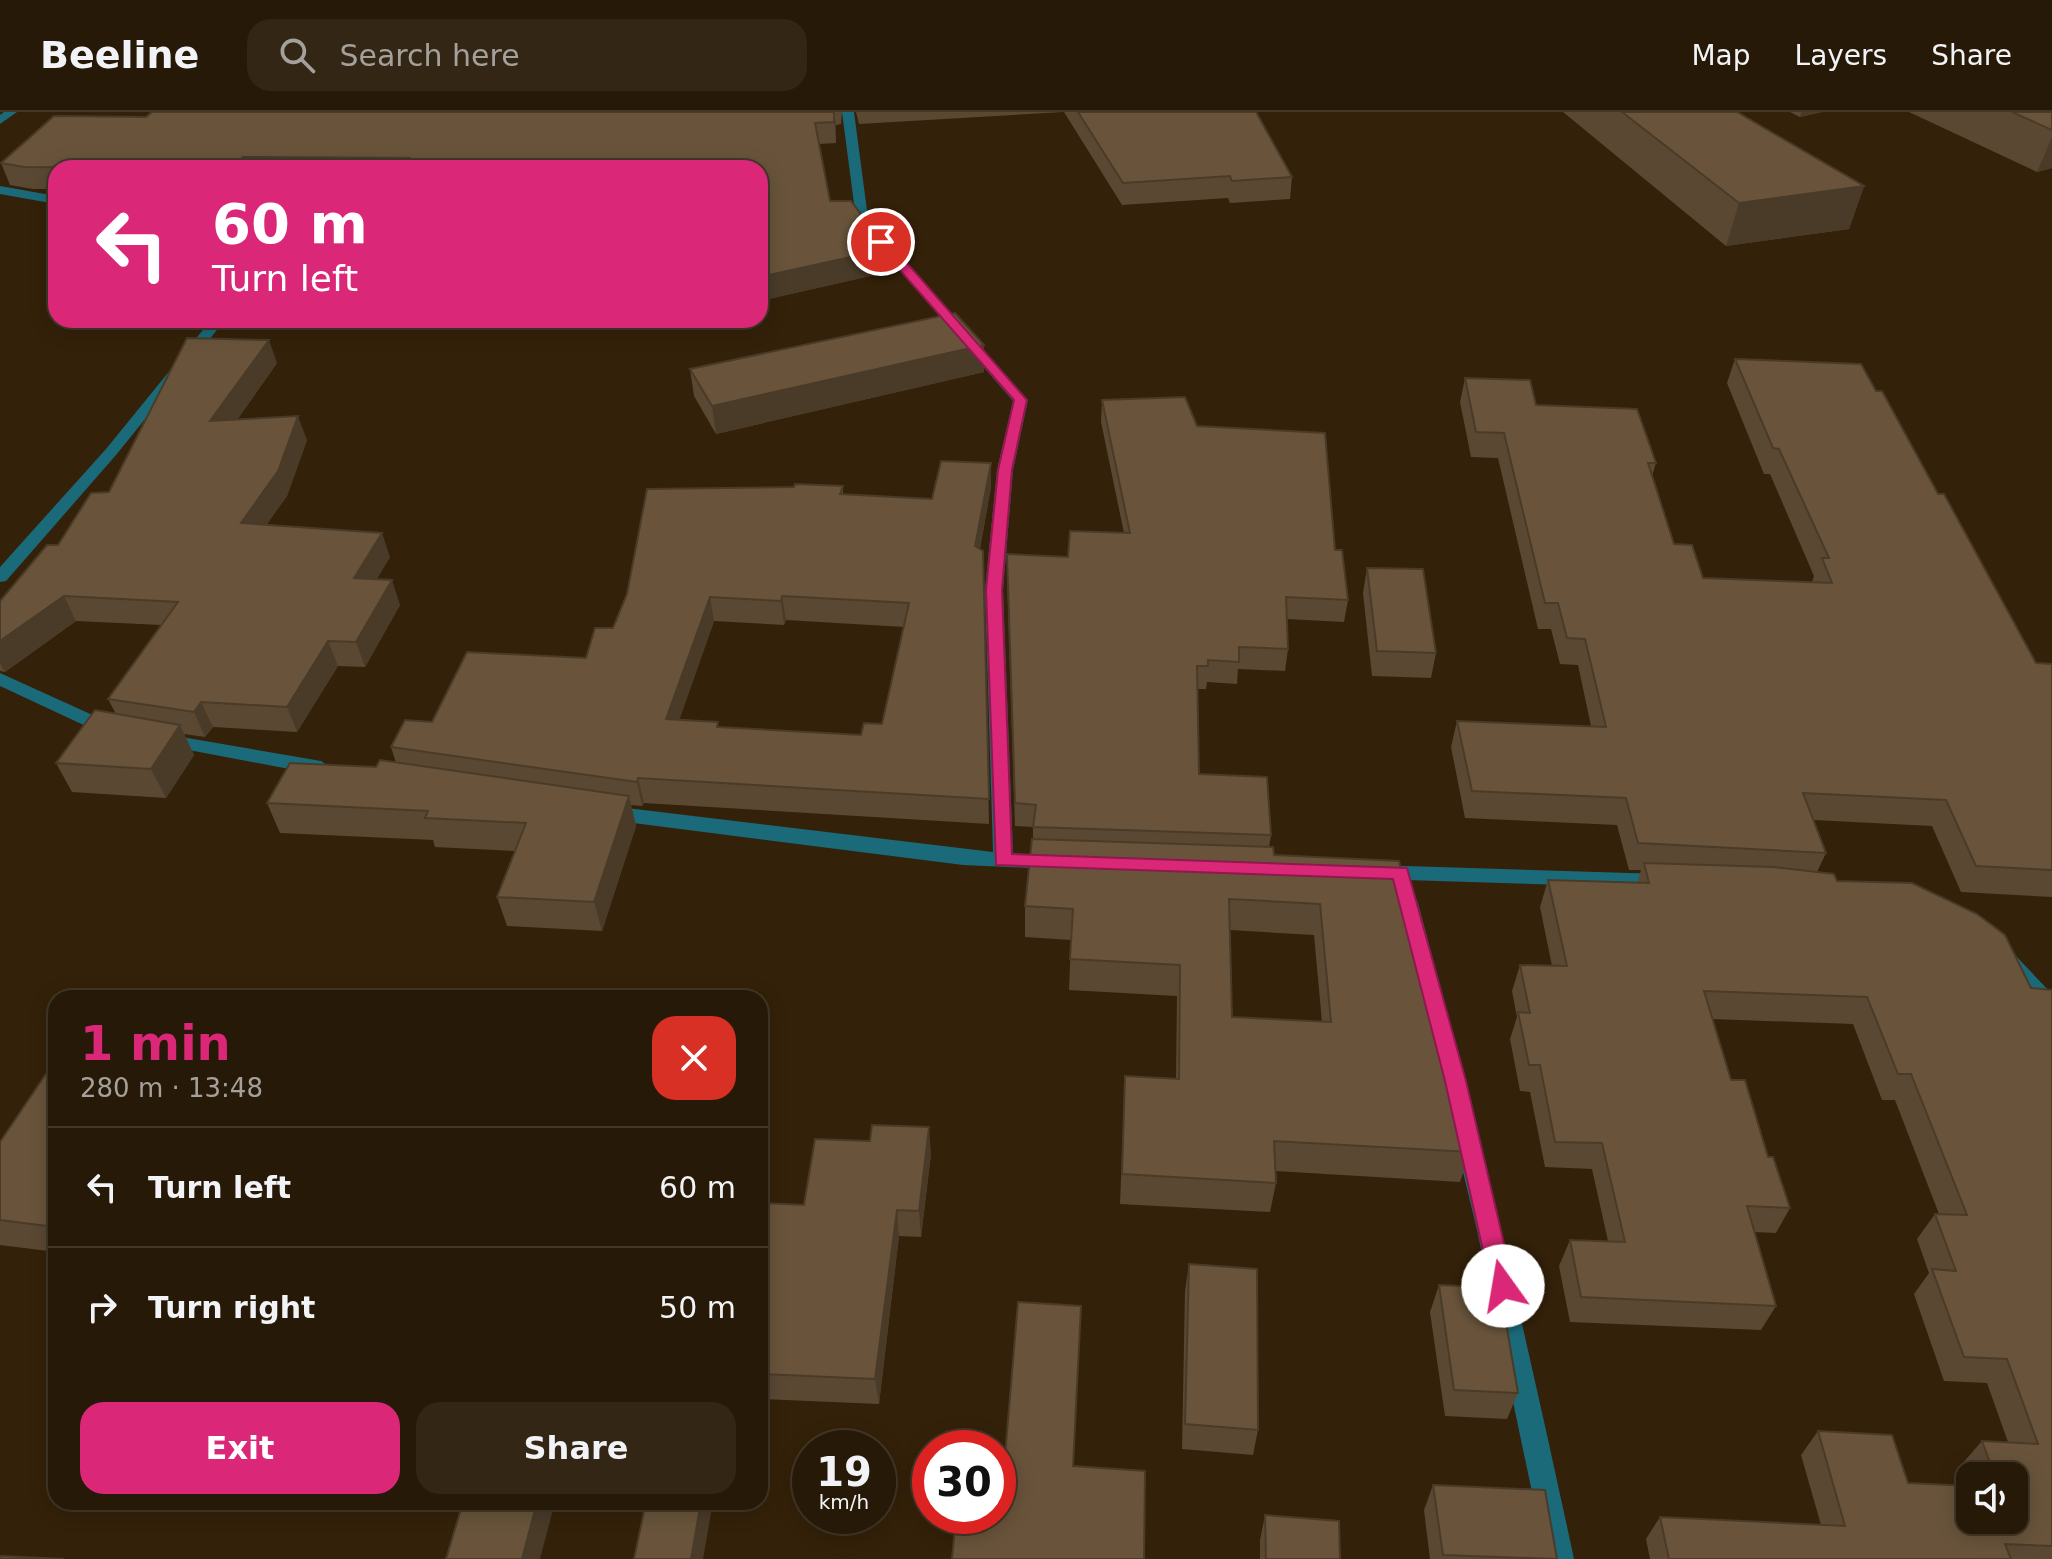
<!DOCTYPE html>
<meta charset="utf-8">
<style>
body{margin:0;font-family:"DejaVu Sans",sans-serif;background:#332615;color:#f1f3f6;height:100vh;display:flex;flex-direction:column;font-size:30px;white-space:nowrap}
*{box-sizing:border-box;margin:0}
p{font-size:26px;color:#a4a09b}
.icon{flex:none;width:44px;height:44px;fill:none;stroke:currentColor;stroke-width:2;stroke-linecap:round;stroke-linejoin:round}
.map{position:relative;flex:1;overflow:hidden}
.side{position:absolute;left:48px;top:878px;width:720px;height:520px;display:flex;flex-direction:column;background:#271907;border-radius:24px;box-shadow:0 4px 20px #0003,0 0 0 2px #433828}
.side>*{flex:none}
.guide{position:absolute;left:48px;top:48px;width:720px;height:168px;border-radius:24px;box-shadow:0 4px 20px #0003,0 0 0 2px #433828;background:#db2777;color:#fff;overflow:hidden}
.buttons{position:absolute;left:1956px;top:1350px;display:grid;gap:16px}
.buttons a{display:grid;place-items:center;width:72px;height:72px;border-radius:16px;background:#271907;box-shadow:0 4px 20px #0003,0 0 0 2px #433828;font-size:40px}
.speed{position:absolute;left:792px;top:1318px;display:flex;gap:16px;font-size:40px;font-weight:700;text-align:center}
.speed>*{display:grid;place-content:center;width:104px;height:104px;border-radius:50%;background:#271907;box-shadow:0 4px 20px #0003,0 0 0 2px #433828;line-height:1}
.speed small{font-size:20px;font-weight:400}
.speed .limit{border:12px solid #d22;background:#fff;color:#111}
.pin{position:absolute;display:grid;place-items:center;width:68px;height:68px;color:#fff;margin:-34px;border:4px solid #fff;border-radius:50%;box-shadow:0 2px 8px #0007}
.me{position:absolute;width:88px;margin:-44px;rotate:347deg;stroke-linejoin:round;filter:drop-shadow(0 0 6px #0008)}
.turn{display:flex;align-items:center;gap:28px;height:168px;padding:0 32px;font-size:36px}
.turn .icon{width:104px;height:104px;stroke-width:2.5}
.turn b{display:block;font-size:56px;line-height:68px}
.round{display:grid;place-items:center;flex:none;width:84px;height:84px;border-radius:24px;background:#332615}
.summary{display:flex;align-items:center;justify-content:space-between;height:136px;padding:0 32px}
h1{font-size:48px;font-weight:800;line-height:60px;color:#db2777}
.cta{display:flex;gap:16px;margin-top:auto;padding:16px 32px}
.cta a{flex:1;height:92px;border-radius:24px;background:#db2777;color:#fff;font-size:32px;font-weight:800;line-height:92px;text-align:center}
.cta a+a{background:#332615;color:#f1f3f6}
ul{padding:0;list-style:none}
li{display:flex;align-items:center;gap:24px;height:120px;padding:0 32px;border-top:2px solid #433828}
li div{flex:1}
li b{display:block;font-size:30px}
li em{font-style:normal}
header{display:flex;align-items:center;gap:48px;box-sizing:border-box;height:112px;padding:0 40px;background:#271907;border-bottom:2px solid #433828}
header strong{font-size:38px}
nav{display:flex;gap:44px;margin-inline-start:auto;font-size:28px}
.search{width:560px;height:72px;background:#332615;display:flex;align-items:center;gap:20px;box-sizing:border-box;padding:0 28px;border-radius:24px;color:#a4a09b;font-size:30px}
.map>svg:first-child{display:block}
</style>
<header>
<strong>Beeline</strong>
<div class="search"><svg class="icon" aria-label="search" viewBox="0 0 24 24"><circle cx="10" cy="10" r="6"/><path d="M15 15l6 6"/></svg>Search here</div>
<nav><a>Map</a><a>Layers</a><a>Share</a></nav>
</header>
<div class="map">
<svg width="2052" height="1447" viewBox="0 0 2052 1447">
<rect width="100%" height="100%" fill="#342109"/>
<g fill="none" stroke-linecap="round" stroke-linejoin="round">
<g fill="#1a6a7a" fill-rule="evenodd">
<polygon points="4,0 17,0 0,12 0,3"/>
<polygon points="842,0 854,0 868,106 1028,288 1013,358 1003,478 1013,741 1062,745 1065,750 1055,757 963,753 610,708 600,701 610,694 993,740 985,478 997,358 1013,289 856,107"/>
<polygon points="0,74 56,84 56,92 0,82"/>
<polygon points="211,208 225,208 116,343 6,469 0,470 0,455 106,337"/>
<polygon points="0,561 119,615 121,619 119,623 105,623 0,574"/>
<polygon points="164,622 321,649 331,656 321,663 157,632 155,628"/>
<polygon points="1374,753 1662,762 1672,769 1662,776 1374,767 1364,760"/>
<path d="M1408,783L1415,786L1418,791C1476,1008 1527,1227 1574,1447H1546L1477,1118L1398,791L1401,786Z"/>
<polygon points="2008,842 2016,844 2052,882 2052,905 2044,902 2000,856 1997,850 2000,844"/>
</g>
</g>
<g fill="#5a4833" fill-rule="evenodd">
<polygon points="152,0 842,0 841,12 836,13 836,31 819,32 830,89 888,160 760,189 760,56 56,56 56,77 33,77 10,73 1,51 146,5"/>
<polygon points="856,0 1063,0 859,12"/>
<polygon points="1064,0 1256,0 1292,65 1290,87 1230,91 1228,86 1122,93"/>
<polygon points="1563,0 1737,0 1864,74 1849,117 1726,134"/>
<polygon points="1790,0 1822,0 1800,5"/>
<polygon points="1909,0 2052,0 2052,56 2037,60"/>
<polygon points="984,233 984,260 716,322 694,284 690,257"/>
<path d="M1735,247L1876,279L1938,382L2036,551L2052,552V785L1961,780L1932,714L1813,708L1826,741L1817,760L1837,769L2031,876L2052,878V1447H1650L1646,1427L1660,1405L1821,1413L1801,1343L1818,1319L1908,1371L1969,1374L1961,1353L1982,1329L2008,1330L1987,1271L1944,1269L1914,1182L1929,1161L1917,1127L1935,1102H1939L1895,988H1882L1853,912L1712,907L1731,968L1768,1045L1790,1096L1776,1121L1754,1120L1776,1194L1761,1218L1570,1210L1559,1154L1570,1128L1608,1129L1592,1057L1545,1055L1530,980L1520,979L1510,927L1517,905L1512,879L1520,853L1552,854L1540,795L1548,768L1637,771L1641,758H1629L1617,713L1465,706L1451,635L1457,609L1591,614L1578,553L1560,552L1551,517H1538L1498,346L1471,345L1460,290L1465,266L1536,293L1656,351L1652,364L1674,432L1703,466L1812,470L1814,464L1770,362H1764L1727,271ZM1970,1364H2014L1970,1408Z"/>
<polygon points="277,251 237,308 307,328 287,384 266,413 390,445 376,468 400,493 365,555 338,554 297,620 213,615 205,625 184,622 194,643 166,686 72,680 56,651 116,602 108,587 161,513 76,509 5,560 0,559 0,489 58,433 109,380"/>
<path d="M1102,288L1197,314L1335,438L1348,488L1344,510L1287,507L1288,537L1285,559L1238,557L1237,572L1207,570L1206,577H1197L1199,662L1271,723L1269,735L1274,743L1421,858L1449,970L1470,1040L1460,1070L1275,1059L1276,1071L1270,1100L1120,1092L1125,964L1176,967L1177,884L1069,878L1071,828L1025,825V794L1033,727V715L1015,714L1007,464L1068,445L1124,421L1101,310ZM1230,818L1314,823L1322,910L1232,905Z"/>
<path d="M843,374V382L932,387L991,375L980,437L983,439L989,712L644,691L642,694L631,693L636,714L602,819L507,814L497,785L515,739L435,735L433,728L280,721L267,691L376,655L396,651L391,635L432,610L586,546L613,516L627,482ZM786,508L904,515L882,612L861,623L719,615L679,608L714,509L784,513Z"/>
<polygon points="1367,456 1436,541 1431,566 1372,564 1363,481"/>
<polygon points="56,947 56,1140 0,1133 0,1030"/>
<polygon points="931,1042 921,1125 899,1124 879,1292 760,1287 760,1091 804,1093"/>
<polygon points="1189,1152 1258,1318 1253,1343 1182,1337 1185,1179"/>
<polygon points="1439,1173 1518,1281 1507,1307 1445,1304 1430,1200"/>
<polygon points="1433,1373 1557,1447 1430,1447 1424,1398"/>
<polygon points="1265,1403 1340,1447 1260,1447 1260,1428"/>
</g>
<g fill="#4a3b29">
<polygon points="834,0 836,13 836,31 834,10"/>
<polygon points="1801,0 1822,0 1800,5"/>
<polygon points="2052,25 2052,56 2037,60"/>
<polygon points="243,45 247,56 233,56"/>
<polygon points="1864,74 1849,117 1726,134 1739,91"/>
<polygon points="887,137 888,160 760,189 760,165"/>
<polygon points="269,228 277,251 219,333 210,309"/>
<polygon points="984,233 984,260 716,322 712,294"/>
<polygon points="298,304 307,328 287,384 250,436 241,411"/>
<polygon points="991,351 991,375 976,458 975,434"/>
<polygon points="382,421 390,445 362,491 354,466"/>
<polygon points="392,468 400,493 365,555 356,530"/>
<polygon points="64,484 76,509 5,560 0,551 0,529"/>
<polygon points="782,484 786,508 784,513 781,489"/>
<polygon points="710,485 714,509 671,632 666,607"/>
<polygon points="328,529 338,554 297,620 287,595"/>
<polygon points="201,590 213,615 205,625 194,600"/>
<polygon points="180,613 194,643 166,686 151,657"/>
<polygon points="638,666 644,691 642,694 637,670"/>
<polygon points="629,684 636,714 602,819 594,790"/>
<polygon points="929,1015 931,1042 921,1125 919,1099"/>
<polygon points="897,1098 899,1124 879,1292 875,1267"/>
<polygon points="537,1390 555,1390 540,1447 522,1447"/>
<polygon points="701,1390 713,1390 703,1447 691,1447"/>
</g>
<g fill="#69543b" stroke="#4a3b29" stroke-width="2" fill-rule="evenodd">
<polygon points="152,0 834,0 834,10 815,11 830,89 851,89 887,137 760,165 760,56 401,56 409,46 243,45 233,56 24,55 1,51 54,4 146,5"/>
<polygon points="1078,0 1256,0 1292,65 1232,69 1230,64 1123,71"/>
<polygon points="1622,0 1737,0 1864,74 1739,91"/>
<polygon points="2012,0 2052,0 2052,18"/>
<polygon points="955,201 984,233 712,294 690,257"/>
<polygon points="187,226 269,228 210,309 298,304 278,359 241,411 382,421 354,466 392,468 356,530 328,529 287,595 201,590 194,600 108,587 178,490 64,484 0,529 0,489 47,433 58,433 91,381 109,380"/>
<polygon points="1735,247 1861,252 1876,279 1882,279 1938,382 1944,382 2036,551 2052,552 2052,758 1976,754 1946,688 1803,681 1826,741 1638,731 1626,686 1472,679 1457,609 1606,615 1585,527 1567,526 1558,491 1545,491 1504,321 1476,320 1465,266 1530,268 1536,293 1637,297 1656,351 1648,351 1674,432 1692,433 1703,466 1832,471 1822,446 1829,446 1779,337 1773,336"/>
<polygon points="1185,285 1197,314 1325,321 1335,438 1342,438 1348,488 1286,485 1288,537 1239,535 1239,550 1208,548 1208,554 1197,554 1199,662 1267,665 1271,723 1033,715 1036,693 1015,691 1007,442 1068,445 1070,419 1130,421 1102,288"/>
<path d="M941,349L991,351L975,434L983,439L989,687L638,666L637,670L391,635L405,608L432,610L467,540L586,546L595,516H613L627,482L647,377L794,375L795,372L843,374L840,382L932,387ZM782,484L909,491L882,612L864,611L861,623L717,615L718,610L666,607L710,485L781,489Z"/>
<polygon points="1367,456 1423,457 1436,541 1377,539"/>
<polygon points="95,598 180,613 151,657 56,651"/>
<polygon points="380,648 629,684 594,790 497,785 526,711 425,706 428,699 267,691 290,651 376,655"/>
<path d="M1032,727L1273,735L1274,743L1399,749L1413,807L1421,858L1426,859L1443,927L1449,970H1454L1470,1040L1274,1029L1276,1071L1122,1062L1125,964L1179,967L1180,853L1070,847L1073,797L1025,794ZM1229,787L1320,792L1331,910L1232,905Z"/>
<polygon points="1644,751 1773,755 1834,762 1837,769 1912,771 1977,802 2005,823 2031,876 2052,878 2052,1434 2005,1432 2011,1447 1669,1447 1660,1405 1845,1414 1818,1319 1892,1323 1908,1371 1970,1374 1970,1408 2014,1408 2014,1364 1995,1364 1982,1329 2038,1332 2007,1247 1964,1245 1932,1157 1956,1159 1935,1102 1967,1103 1911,962 1898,962 1867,885 1704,879 1731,968 1745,968 1768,1045 1773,1045 1790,1096 1747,1094 1776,1194 1581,1185 1570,1128 1625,1130 1602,1031 1555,1030 1540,953 1529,953 1518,900 1530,901 1520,853 1567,854 1548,768 1649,771"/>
<polygon points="56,947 56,1114 55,1115 0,1108 0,1030"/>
<polygon points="872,1013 929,1015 919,1099 897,1098 875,1267 760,1262 760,1091 804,1093 815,1027 870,1029"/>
<polygon points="1189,1152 1257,1157 1258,1318 1185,1312"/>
<polygon points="1439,1173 1500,1176 1518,1281 1454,1278"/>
<polygon points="1018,1190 1081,1194 1073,1354 1145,1359 1144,1447 952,1447 956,1404 998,1404 998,1344 1005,1344"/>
<polygon points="1433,1373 1545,1378 1557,1447 1443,1443"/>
<polygon points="463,1390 537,1390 522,1447 446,1447"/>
<polygon points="646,1390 701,1390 691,1447 634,1447"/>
<polygon points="1265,1403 1339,1409 1340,1447 1266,1447"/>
<polygon points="0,1444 64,1447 0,1447"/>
</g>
<polygon fill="#db2777" stroke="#8e194d" stroke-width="2" points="877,127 886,127 1027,288 1012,358 1002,478 1012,742 1407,756 1466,969 1514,1174 1511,1181 1503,1184 1494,1181 1491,1174 1445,969 1393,767 996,753 986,478 998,358 1014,288 877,132"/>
</svg>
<div class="buttons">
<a><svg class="icon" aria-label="sound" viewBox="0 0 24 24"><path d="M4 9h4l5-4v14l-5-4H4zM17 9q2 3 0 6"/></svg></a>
</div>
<div class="speed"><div>19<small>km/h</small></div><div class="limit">30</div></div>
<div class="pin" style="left:881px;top:130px;background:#d93025"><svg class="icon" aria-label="arrive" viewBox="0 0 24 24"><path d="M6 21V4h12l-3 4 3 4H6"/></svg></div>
<svg class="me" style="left:1503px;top:1174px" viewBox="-20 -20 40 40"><circle r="19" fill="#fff"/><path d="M0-13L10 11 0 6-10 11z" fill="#db2777"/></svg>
<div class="guide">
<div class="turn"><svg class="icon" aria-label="left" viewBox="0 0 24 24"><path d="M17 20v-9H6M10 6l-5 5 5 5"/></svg><div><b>60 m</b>Turn left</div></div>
</div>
<section class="side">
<div class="summary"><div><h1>1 min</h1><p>280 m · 13:48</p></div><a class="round" style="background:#d93025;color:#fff"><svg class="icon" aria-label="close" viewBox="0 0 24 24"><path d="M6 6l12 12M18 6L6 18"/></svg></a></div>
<ul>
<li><svg class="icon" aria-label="left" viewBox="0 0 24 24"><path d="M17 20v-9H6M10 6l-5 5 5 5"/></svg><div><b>Turn left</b></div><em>60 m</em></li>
<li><svg class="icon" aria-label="right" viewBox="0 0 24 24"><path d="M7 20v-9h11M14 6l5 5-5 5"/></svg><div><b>Turn right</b></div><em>50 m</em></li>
</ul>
<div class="cta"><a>Exit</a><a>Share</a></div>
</section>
</div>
